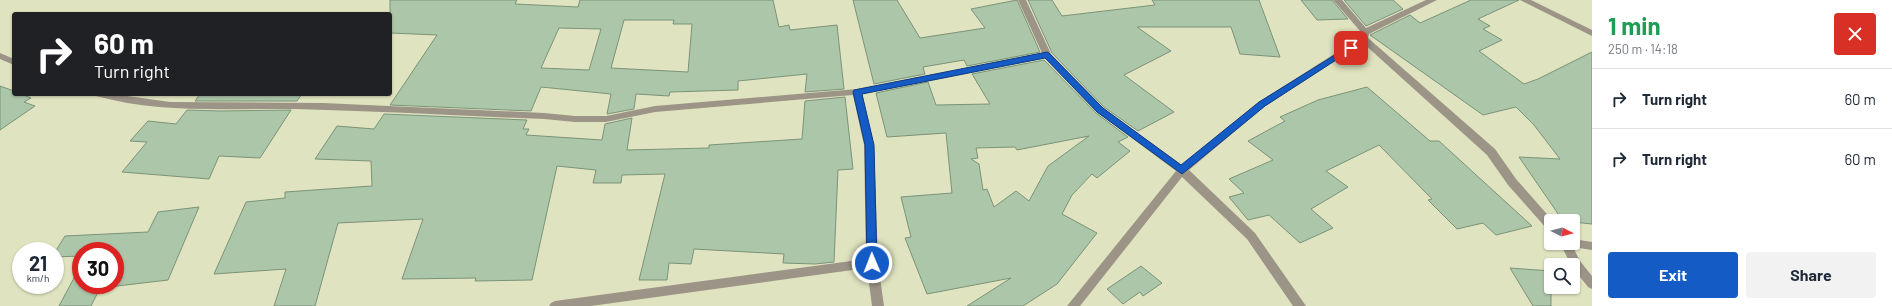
<!DOCTYPE html>
<meta charset="utf-8">
<style>
body{margin:0;font-family:Barlow,sans-serif;background:#f2f2f3;color:#1f2937;height:100vh;display:flex;flex-direction:column;font-size:15px;white-space:nowrap}
*{box-sizing:border-box;margin:0}
p{font-size:13px;color:#747a83}
.icon{flex:none;width:22px;height:22px;fill:none;stroke:currentColor;stroke-width:2;stroke-linecap:round;stroke-linejoin:round}
.map{position:relative;flex:1;overflow:hidden}
.side{display:flex;flex-direction:column;background:#fff;width:300px}
.side>*{flex:none}
.hud{position:absolute;left:12px;top:12px;width:380px;height:84px;border-radius:4px;box-shadow:0 1px 3px #0004;background:#202124;color:#fff;overflow:hidden}
.needle{width:26px;rotate:96deg}
.controls{position:absolute;left:1544px;top:214px;display:grid;gap:8px}
.controls a{display:grid;place-items:center;width:36px;height:36px;border-radius:4px;background:#fff;box-shadow:0 1px 3px #0004;font-size:20px}
.speed{position:absolute;left:12px;top:242px;display:flex;gap:8px;font-size:20px;font-weight:700;text-align:center}
.speed>*{display:grid;place-content:center;width:52px;height:52px;border-radius:50%;background:#fff;box-shadow:0 1px 3px #0004;line-height:1}
.speed small{font-size:10px;font-weight:400}
.speed .limit{border:6px solid #d22;background:#fff;color:#111}
.pin{position:absolute;display:grid;place-items:center;width:34px;height:34px;color:#fff;margin:-17px;border-radius:8px;box-shadow:0 2px 6px #0006}
.me{position:absolute;width:44px;margin:-22px;rotate:359deg;stroke-linejoin:round;filter:drop-shadow(0 0 3px #0008)}
.turn{display:flex;align-items:center;gap:14px;height:84px;padding:0 16px;font-size:18px}
.turn .icon{width:52px;height:52px;stroke-width:2.5}
.turn b{display:block;font-size:28px;line-height:34px}
.round{display:grid;place-items:center;flex:none;width:42px;height:42px;border-radius:4px;background:#f2f2f3}
.headline{display:flex;align-items:center;justify-content:space-between;height:68px;padding:0 16px}
h1{font-size:24px;font-weight:700;line-height:30px;color:#1e9e55}
.action{display:flex;gap:8px;margin-top:auto;padding:8px 16px}
.action a{flex:1;height:46px;border-radius:4px;background:#155bc6;color:#fff;font-size:16px;font-weight:700;line-height:46px;text-align:center}
.action a+a{background:#f2f2f3;color:#1f2937}
ul{padding:0;list-style:none}
li{display:flex;align-items:center;gap:12px;height:60px;padding:0 16px;border-top:1px solid #e0e1e3}
li div{flex:1}
li b{display:block;font-size:15px}
li em{font-style:normal}
main{display:flex;flex:1;min-height:0}
.map>svg:first-child{display:block}
</style>
<main>
<div class="map">
<svg width="1592" height="306" viewBox="0 0 1592 306">
<rect width="100%" height="100%" fill="#e0e3bf"/>
<g fill="#acc6a9" stroke="#7b9378" fill-rule="evenodd">
<path d="M390,0H517L515,4L578,7L580,0H773L779,27L789,25L790,30L837,25L844,89L805,92L807,74L738,81V90L670,92L669,96L636,94L634,109L607,114L611,94L541,87L531,111L390,105L437,35L390,33ZM624,20H674L673,24H692L688,72L611,68ZM559,28L601,29L589,70L541,68Z"/>
<polygon points="853,0 897,0 920,38 985,28 971,9 1017,0 1040,52 967,66 964,60 923,67 925,74 874,84"/>
<polygon points="1028,0 1052,0 1062,16 1155,5 1152,0 1259,0 1280,57 1240,54 1231,27 1137,27 1171,51 1124,75 1174,112 1138,131 1104,107 1052,53"/>
<polygon points="1301,0 1332,0 1348,19 1317,20"/>
<polygon points="1344,0 1393,0 1403,9 1366,26"/>
<polygon points="1471,0 1519,0 1478,19 1490,26 1483,29 1502,40 1479,51 1524,84 1538,79 1592,52 1592,224 1563,221 1519,157 1560,159 1534,125 1516,107 1483,115 1370,35 1410,15 1420,23"/>
<path d="M1044,60L1096,113L1128,137L1118,142L1130,151L1097,178L1092,174L1072,195L1062,214L1097,233L1057,284L1023,306H967L1011,278L927,294L905,238L911,237L901,197L952,193L946,133L887,137L876,93L928,82L936,105L990,104L972,74ZM1089,136L1048,166L1029,201L1016,191L994,207L987,189L983,190L979,164L971,159L978,158L976,148L1015,147L1017,150Z"/>
<polygon points="0,86 14,91 14,94 21,94 31,98 24,102 35,106 0,130"/>
<polygon points="1367,87 1430,141 1439,141 1532,226 1496,235 1483,223 1457,229 1428,200 1432,199 1379,145 1326,171 1348,187 1311,209 1333,228 1300,243 1269,215 1248,220 1229,197 1244,193 1229,179 1273,160 1248,141 1285,121 1280,117 1318,100"/>
<polygon points="200,94 302,94 297,101 195,101"/>
<polygon points="845,97 853,169 838,170 834,262 815,264 783,263 784,254 694,249 691,264 669,263 667,280 639,280 665,174 622,175 621,183 593,183 596,170 557,166 532,280 475,281 476,278 402,279 423,219 338,223 315,306 274,306 286,269 214,274 246,202 285,198 285,192 372,186 371,161 315,159 337,126 374,129 384,114 527,120 523,129 529,129 526,135 602,140 605,124 632,118 627,150 709,148 709,145 802,139 805,101"/>
<polygon points="187,110 220,111 291,110 260,158 219,156 209,179 122,172 147,142 130,141 148,121 176,124"/>
<polygon points="199,207 168,280 100,288 91,306 59,306 81,265 81,285 115,285 115,251 81,251 81,256 55,257 55,252 65,236 148,232 158,212"/>
<polygon points="1141,266 1162,283 1143,296 1140,292 1123,304 1107,289"/>
<polygon points="1510,268 1551,271 1551,306 1533,306"/>
</g>
<g fill="none" stroke-linecap="round" stroke-linejoin="round">
<g fill="#9c9486" fill-rule="evenodd">
<path d="M1018,0H1026L1051,54L1103,108L1182,165L1259,102L1359,38L1361,32L1333,0H1342L1366,28L1426,0H1437L1369,34L1368,38L1495,149L1516,179L1553,221H1551V230L1547,229L1508,185L1487,155L1363,43L1265,106L1189,170L1255,233L1306,306H1293L1247,239L1182,177L1080,306H1067L1176,171L1097,112L1045,58L862,94L874,145L878,263L884,306H872L867,268L591,306H549L551,303L555,301L866,259L864,145L853,95L655,112L606,122H575L544,119C461,116 378,111 295,109C228,108 161,114 96,96L94,94H113L170,102L323,103L544,113L575,116H606L655,106L857,89L1042,53Z"/>
<polygon points="1520,0 1531,0 1592,30 1592,36"/>
<polygon points="0,53 14,59 14,65 0,59"/>
<polygon points="1573,239 1592,242 1592,250 1573,247 1580,261 1592,276 1592,289 1588,287 1573,268 1573,265 1571,265 1560,243 1573,243"/>
</g>
</g>
<polygon fill="#155bc6" stroke="#0e3b81" points="1351,45 1355,48 1353,49 1265,106 1182,174 1097,112 1045,58 862,94 874,145 877,263 872,267 867,263 865,145 853,92 854,90 1047,52 1049,53 1103,108 1181,165 1259,102"/>
</svg>
<div class="controls">
<a><svg class="needle" viewBox="-14 -14 28 28"><path d="M0-13l5 13h-10z" fill="#e53935"/><path d="M0 13l5-13h-10z" fill="#747a83"/></svg></a>
<a><svg class="icon" aria-label="search" viewBox="0 0 24 24"><circle cx="10" cy="10" r="6"/><path d="M15 15l6 6"/></svg></a>
</div>
<div class="speed"><div>21<small>km/h</small></div><div class="limit">30</div></div>
<div class="pin" style="left:1351px;top:48px;background:#d93025"><svg class="icon" aria-label="arrive" viewBox="0 0 24 24"><path d="M6 21V4h12l-3 4 3 4H6"/></svg></div>
<svg class="me" style="left:872px;top:263px" viewBox="-20 -20 40 40"><circle r="17" fill="#155bc6" stroke="#fff" stroke-width="3"/><path d="M0-11L8 9 0 5-8 9z" fill="#fff"/></svg>
<div class="hud">
<div class="turn"><svg class="icon" aria-label="right" viewBox="0 0 24 24"><path d="M7 20v-9h11M14 6l5 5-5 5"/></svg><div><b>60 m</b>Turn right</div></div>
</div>
</div>
<section class="side">
<div class="headline"><div><h1>1 min</h1><p>250 m · 14:18</p></div><a class="round" style="background:#d93025;color:#fff"><svg class="icon" aria-label="close" viewBox="0 0 24 24"><path d="M6 6l12 12M18 6L6 18"/></svg></a></div>
<ul>
<li><svg class="icon" aria-label="right" viewBox="0 0 24 24"><path d="M7 20v-9h11M14 6l5 5-5 5"/></svg><div><b>Turn right</b></div><em>60 m</em></li>
<li><svg class="icon" aria-label="right" viewBox="0 0 24 24"><path d="M7 20v-9h11M14 6l5 5-5 5"/></svg><div><b>Turn right</b></div><em>60 m</em></li>
</ul>
<div class="action"><a>Exit</a><a>Share</a></div>
</section>
</main>
